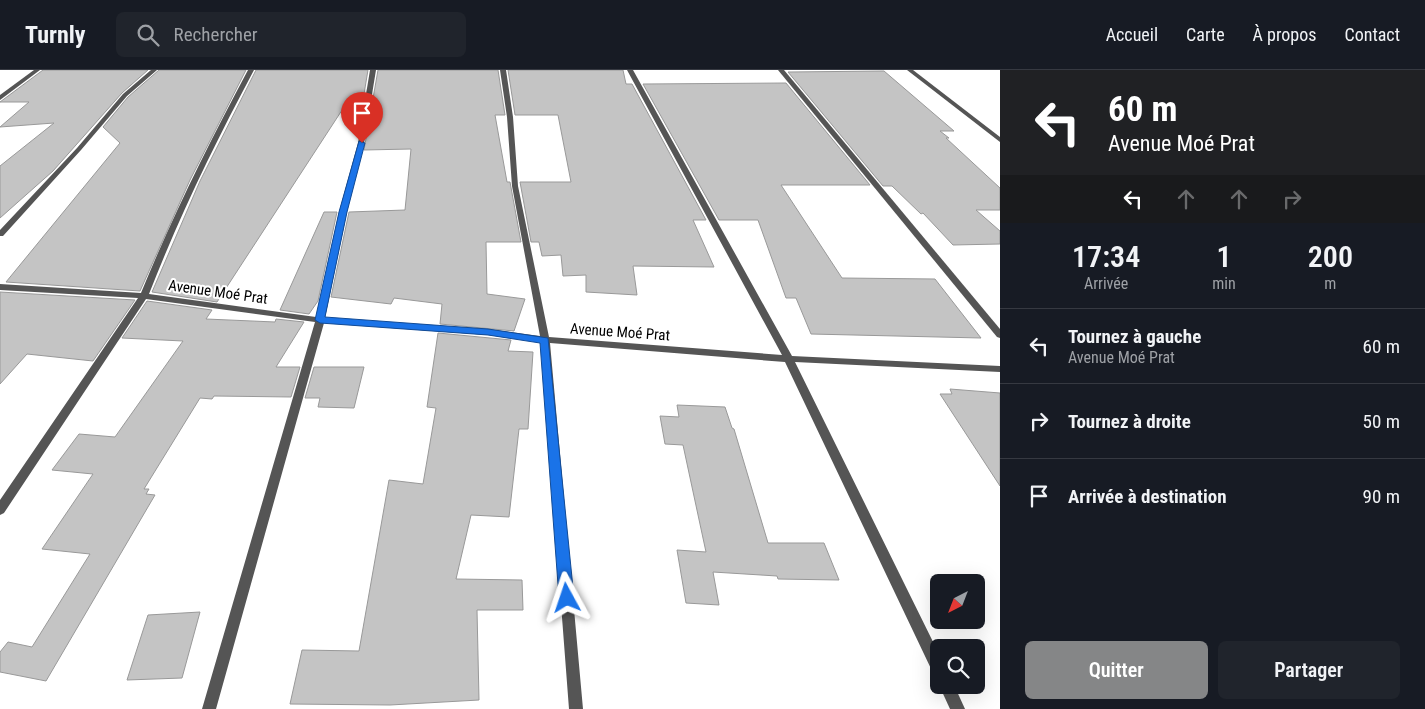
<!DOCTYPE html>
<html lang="fr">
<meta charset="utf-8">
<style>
body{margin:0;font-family:"Roboto Condensed",sans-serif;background:#20242c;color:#f1f3f6;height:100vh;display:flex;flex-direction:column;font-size:19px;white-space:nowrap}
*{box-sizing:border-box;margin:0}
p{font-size:16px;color:#9ea1a6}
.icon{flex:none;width:28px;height:28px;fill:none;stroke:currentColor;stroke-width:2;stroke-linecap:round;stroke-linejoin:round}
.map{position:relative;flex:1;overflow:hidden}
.details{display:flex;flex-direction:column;background:#171b24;width:425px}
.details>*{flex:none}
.guide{background:#202124;color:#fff;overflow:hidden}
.needle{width:32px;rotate:222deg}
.fabs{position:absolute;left:930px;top:504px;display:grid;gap:10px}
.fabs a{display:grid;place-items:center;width:55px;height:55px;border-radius:8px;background:#171b24;box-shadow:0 5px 20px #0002;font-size:25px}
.pin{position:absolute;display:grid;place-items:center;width:42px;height:42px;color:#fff;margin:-51px -21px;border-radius:50% 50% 50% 0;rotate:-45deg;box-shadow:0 0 5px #0007}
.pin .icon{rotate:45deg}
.me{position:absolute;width:55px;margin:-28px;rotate:355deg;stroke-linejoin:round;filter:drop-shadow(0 0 4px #0008)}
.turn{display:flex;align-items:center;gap:18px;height:105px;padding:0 25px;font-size:22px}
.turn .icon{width:65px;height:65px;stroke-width:2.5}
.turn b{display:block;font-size:35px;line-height:42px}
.lanes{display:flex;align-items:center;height:48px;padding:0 25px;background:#0003;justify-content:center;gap:25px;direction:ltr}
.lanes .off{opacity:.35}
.eta{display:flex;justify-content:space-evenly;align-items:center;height:85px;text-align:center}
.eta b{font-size:30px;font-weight:600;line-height:35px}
.button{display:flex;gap:10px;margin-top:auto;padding:10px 25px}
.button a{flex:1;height:58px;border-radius:8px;background:#858687;color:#fff;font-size:20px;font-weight:600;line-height:58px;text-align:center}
.button a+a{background:#20242c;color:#f1f3f6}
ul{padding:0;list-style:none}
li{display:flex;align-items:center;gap:15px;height:75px;padding:0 25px;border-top:1px solid #363941}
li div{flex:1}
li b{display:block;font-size:19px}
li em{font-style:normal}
header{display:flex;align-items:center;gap:30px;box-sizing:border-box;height:70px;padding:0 25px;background:#171b24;border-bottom:1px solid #363941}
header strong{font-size:24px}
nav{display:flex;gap:28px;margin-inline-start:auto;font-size:18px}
.search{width:350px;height:45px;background:#20242c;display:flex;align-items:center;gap:12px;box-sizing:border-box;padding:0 18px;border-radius:8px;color:#9ea1a6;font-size:19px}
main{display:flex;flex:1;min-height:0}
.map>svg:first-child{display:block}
</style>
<header>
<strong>Turnly</strong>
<div class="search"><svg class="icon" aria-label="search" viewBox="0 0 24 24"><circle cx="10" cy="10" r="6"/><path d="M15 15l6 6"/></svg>Rechercher</div>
<nav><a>Accueil</a><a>Carte</a><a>À propos</a><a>Contact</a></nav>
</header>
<main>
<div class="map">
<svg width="1000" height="639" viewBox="0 0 1000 639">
<rect width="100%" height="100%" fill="#fff"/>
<g fill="#c4c4c4" stroke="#999">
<polygon points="43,0 148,0 122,23 53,101 0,148 0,96 54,53 0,57 29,32 0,32"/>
<polygon points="159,0 246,0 190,110 140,221 6,212 120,73 103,57 128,27"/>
<polygon points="256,0 368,0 361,42 346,34 217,232 152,222 200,111"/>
<polygon points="378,0 498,0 505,45 495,45 507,112 510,112 521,172 486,172 487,224 525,229 514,261 440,254 442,234 394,228 391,234 331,227 349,142 405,140 411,79 364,80"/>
<polygon points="508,0 623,0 626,14 632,14 706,150 693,150 714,197 633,196 637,225 586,222 586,205 563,206 561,185 542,186 539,172 531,172 520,112 571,112 558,45 515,45"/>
<polygon points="884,1 954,61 940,61 949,68 946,68 1000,118 1000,140 976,140 1000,161 1000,174 953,175 923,143 921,144 892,116 883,116 788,2"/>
<polygon points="786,13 870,115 781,115 842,208 935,209 981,268 811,264 796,228 786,228 758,150 719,150 643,14"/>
<polygon points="324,142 337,142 318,231 309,244 280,240"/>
<polygon points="0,222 135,230 93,291 27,284 0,314"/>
<polygon points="147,231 212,240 206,249 275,252 276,249 304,252 276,297 300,297 291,327 214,326 212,329 200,328 144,419 149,419 146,424 155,425 46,611 0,602 0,582 8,572 32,577 90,484 42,479 93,404 52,400 79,364 115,367 183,271 122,268"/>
<polygon points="438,263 511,270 508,281 533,282 528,359 519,359 509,447 471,445 456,509 522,510 523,540 477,540 479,630 390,635 290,634 302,580 359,581 389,410 423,414 436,338 427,337"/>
<polygon points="314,297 364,297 354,338 318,337 320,328 305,328"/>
<polygon points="950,319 1000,323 1000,416 940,324 952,324"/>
<polygon points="677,335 725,337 732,358 734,359 768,473 824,473 839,510 778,509 777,506 713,502 719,535 686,533 677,480 706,482 683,375 665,374 660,346 679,347"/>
<polygon points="200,542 182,608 127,610 148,545"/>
</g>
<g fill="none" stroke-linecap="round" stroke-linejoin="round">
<g fill="#555" fill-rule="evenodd">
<polygon points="34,0 40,0 0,30 0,25"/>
<polygon points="151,0 157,0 127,26 81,80 3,166 0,166 0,160 77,78 123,24"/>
<path d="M248,0H254C215,73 179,147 149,224L316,247L339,142L358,73L370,0H376L364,73L347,142L325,248L488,259L540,266L512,116L507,47L500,0H506L513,47L518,116L549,267L782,285L627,0H633L792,286L1000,296V302L795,292L939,584V607L934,605L785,292L550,273L583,639H569L541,272L488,265L324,253L216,639H202L315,252L146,229L4,443L0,445V430L138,228L0,220V214L141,223C172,147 209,73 248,0Z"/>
<polygon points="778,0 784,0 1000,259 1000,268 997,267"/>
<polygon points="907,0 913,0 1000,67 1000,72"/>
<polygon points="939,615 954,615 965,639 950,639"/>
</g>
</g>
<polygon fill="#1a73e8" stroke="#114b97" points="359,71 365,73 347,142 325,247 488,259 548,268 574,528 572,533 567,535 561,533 559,528 540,273 488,265 320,253 315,250 339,142"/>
<g text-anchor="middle" stroke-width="4" stroke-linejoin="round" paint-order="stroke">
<g font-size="15" fill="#000" stroke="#fff">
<text transform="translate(218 222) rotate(8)" y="5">Avenue Moé Prat</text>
<text transform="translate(620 262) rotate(4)" y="5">Avenue Moé Prat</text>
</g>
</g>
</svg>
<div class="fabs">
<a><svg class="needle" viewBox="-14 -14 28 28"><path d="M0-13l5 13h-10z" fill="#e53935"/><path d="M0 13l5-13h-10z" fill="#9ea1a6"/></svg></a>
<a><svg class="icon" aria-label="search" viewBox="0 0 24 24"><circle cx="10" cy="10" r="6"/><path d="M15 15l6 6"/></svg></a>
</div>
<div class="pin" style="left:362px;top:73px;background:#d93025"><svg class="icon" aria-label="arrive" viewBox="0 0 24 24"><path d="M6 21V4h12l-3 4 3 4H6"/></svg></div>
<svg class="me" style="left:567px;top:528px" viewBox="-20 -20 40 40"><path d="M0-17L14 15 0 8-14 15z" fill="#1a73e8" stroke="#fff" stroke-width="4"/></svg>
</div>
<section class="details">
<div class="guide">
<div class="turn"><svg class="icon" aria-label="left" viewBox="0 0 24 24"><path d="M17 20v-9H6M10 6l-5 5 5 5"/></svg><div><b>60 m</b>Avenue Moé Prat</div></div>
<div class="lanes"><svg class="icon" aria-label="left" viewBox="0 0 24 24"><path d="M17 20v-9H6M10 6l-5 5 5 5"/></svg><svg class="icon off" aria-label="ahead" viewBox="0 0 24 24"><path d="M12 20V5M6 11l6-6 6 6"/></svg><svg class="icon off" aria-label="ahead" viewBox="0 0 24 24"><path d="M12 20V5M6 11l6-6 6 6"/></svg><svg class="icon off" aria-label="right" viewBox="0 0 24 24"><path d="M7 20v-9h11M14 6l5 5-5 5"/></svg></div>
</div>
<div class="eta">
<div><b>17:34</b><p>Arrivée</p></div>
<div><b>1</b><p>min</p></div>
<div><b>200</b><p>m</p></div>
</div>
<ul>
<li><svg class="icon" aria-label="left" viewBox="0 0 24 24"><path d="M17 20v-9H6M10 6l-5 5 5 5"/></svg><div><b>Tournez à gauche</b><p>Avenue Moé Prat</p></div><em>60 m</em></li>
<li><svg class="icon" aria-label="right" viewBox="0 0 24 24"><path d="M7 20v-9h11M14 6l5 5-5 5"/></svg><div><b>Tournez à droite</b></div><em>50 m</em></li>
<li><svg class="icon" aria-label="arrive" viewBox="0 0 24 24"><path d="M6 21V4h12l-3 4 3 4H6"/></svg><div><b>Arrivée à destination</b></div><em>90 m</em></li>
</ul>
<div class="button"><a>Quitter</a><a>Partager</a></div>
</section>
</main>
